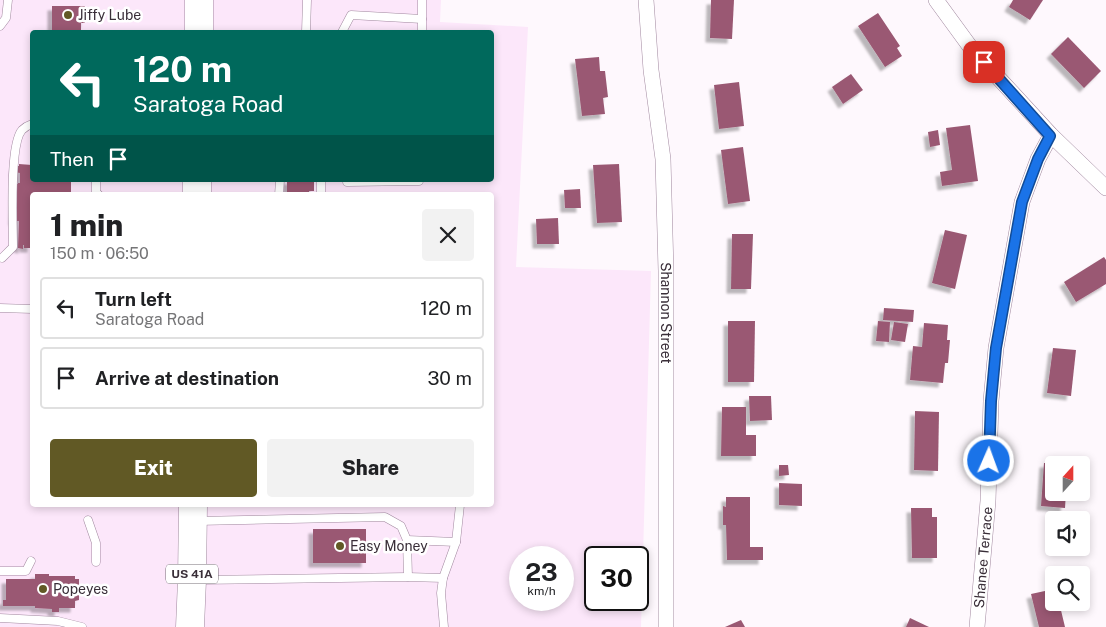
<!DOCTYPE html>
<meta charset="utf-8">
<style>
body{margin:0;font-family:"Public Sans",sans-serif;background:#f2f2f2;color:#202124;height:100vh;display:flex;flex-direction:column;font-size:19px;white-space:nowrap}
*{box-sizing:border-box;margin:0}
p{font-size:16px;color:#757577}
.icon{flex:none;width:28px;height:28px;fill:none;stroke:currentColor;stroke-width:2;stroke-linecap:round;stroke-linejoin:round}
.map{position:relative;flex:1;overflow:hidden}
.sheet{position:absolute;left:30px;top:192px;width:464px;height:315px;display:flex;flex-direction:column;background:#fff;border-radius:5px;box-shadow:0 2px 8px #0003}
.sheet>*{flex:none}
.hud{position:absolute;left:30px;top:30px;width:464px;height:152px;border-radius:5px;box-shadow:0 2px 8px #0003;background:#00695c;color:#fff;overflow:hidden}
.needle{width:32px;rotate:21deg}
.buttons{position:absolute;left:1045px;top:456px;display:grid;gap:10px}
.buttons a{display:grid;place-items:center;width:45px;height:45px;border-radius:5px;background:#fff;box-shadow:0 2px 8px #0003;font-size:25px}
.speed{position:absolute;left:509px;top:546px;display:flex;gap:10px;font-size:25px;font-weight:700;text-align:center}
.speed>*{display:grid;place-content:center;width:65px;height:65px;border-radius:50%;background:#fff;box-shadow:0 2px 8px #0003;line-height:1}
.speed small{font-size:12px;font-weight:400}
.speed .limit{border:2px solid #111;border-radius:8px;background:#fff;color:#111}
.pin{position:absolute;display:grid;place-items:center;width:42px;height:42px;color:#fff;margin:-21px;border-radius:10px;box-shadow:0 2px 8px #0006}
.me{position:absolute;width:55px;margin:-28px;rotate:2deg;stroke-linejoin:round;filter:drop-shadow(0 0 4px #0008)}
.turn{display:flex;align-items:center;gap:18px;height:105px;padding:0 20px;font-size:22px}
.turn .icon{width:65px;height:65px;stroke-width:2.5}
.turn b{display:block;font-size:35px;line-height:42px}
.then{display:flex;align-items:center;height:48px;padding:0 20px;background:#0003;gap:10px;font-size:19px}
.round{display:grid;place-items:center;flex:none;width:52px;height:52px;border-radius:5px;background:#f2f2f2}
.headline{display:flex;align-items:center;justify-content:space-between;height:85px;padding:0 20px}
h1{font-size:30px;font-weight:800;line-height:38px}
.button{display:flex;gap:10px;margin-top:auto;padding:10px 20px}
.button a{flex:1;height:58px;border-radius:5px;background:#615925;color:#fff;font-size:20px;font-weight:800;line-height:58px;text-align:center}
.button a+a{background:#f2f2f2;color:#202124}
ul{padding:0;list-style:none}
li{display:flex;align-items:center;gap:15px;height:62px;margin:0 10px 8px;padding:0 10px;border:2px solid #e0e0e0;border-radius:5px}
li div{flex:1}
li b{display:block;font-size:19px}
li em{font-style:normal}
.map>svg:first-child{display:block}
</style>
<div class="map">
<svg width="1106" height="627" viewBox="0 0 1106 627">
<defs>
<filter id="shadow"><feDropShadow dx="-4.5" dy="4.5" stdDeviation="1" flood-color="#0004"/></filter>
</defs>
<rect width="100%" height="100%" fill="#fef8fd"/>
<path fill="#fce7fa" fill-rule="evenodd" d="M0,0H441L440,22L528,27L516,267L651,271L641,627H0ZM32,32H491V180H32ZM32,195H491V505H32ZM520,558H562V600H520ZM595,558H638V600H595Z"/>
<g fill="#9a5973" filter="url(#shadow)">
<polygon points="711,0 734,0 732,39 710,38"/>
<polygon points="1013,0 1043,0 1030,20 1009,7"/>
<polygon points="52,6 85,6 85,23 81,23 81,32 52,32"/>
<polygon points="878,13 900,46 897,48 902,56 885,67 858,26"/>
<polygon points="1068,37 1101,71 1084,88 1051,54"/>
<polygon points="599,57 600,71 605,71 608,97 603,98 605,114 582,116 575,59"/>
<polygon points="851,74 863,90 843,104 832,87"/>
<polygon points="739,82 744,126 719,129 714,85"/>
<polygon points="970,125 978,181 942,186 940,172 952,170 946,128"/>
<polygon points="938,130 940,145 930,147 928,132"/>
<polygon points="743,147 750,201 728,204 721,150"/>
<polygon points="19,164 32,165 32,180 71,180 71,195 32,195 32,248 24,248 24,245 23,245 23,249 18,248 19,221 13,221 14,184 18,184 18,183 20,183 20,173 14,172 15,166 19,166"/>
<polygon points="619,164 622,222 597,223 593,165"/>
<polygon points="287,180 314,180 314,191 309,191 309,195 287,195"/>
<polygon points="580,189 581,208 565,208 564,190"/>
<polygon points="558,218 559,244 537,244 536,219"/>
<polygon points="945,230 967,235 955,289 932,283"/>
<polygon points="732,234 753,234 751,289 731,289"/>
<polygon points="1104,257 1106,260 1106,284 1076,302 1064,282"/>
<polygon points="884,308 914,310 913,322 883,320"/>
<polygon points="728,321 755,321 754,382 728,382"/>
<polygon points="878,321 890,322 889,342 876,341"/>
<polygon points="894,322 908,324 905,342 891,340"/>
<polygon points="924,323 948,325 947,340 950,340 948,363 945,363 943,383 910,380 913,346 922,347"/>
<polygon points="1053,348 1076,350 1071,396 1047,393"/>
<polygon points="749,396 771,396 772,420 750,421"/>
<polygon points="722,407 746,407 746,435 756,435 756,456 721,456"/>
<polygon points="915,411 939,412 938,471 914,470"/>
<polygon points="1044,463 1054,463 1054,492 1066,492 1065,508 1041,506"/>
<polygon points="779,465 788,465 789,475 779,476"/>
<polygon points="779,483 802,484 802,506 779,505"/>
<polygon points="726,497 750,497 750,547 763,547 763,560 727,560 726,525 723,525 723,506 726,507"/>
<polygon points="911,508 932,508 932,517 937,517 937,558 912,558"/>
<rect x="313" y="529" width="53" height="34"/>
<polygon points="35,574 49,574 49,576 75,576 75,579 79,579 79,600 75,601 75,608 59,608 59,612 52,612 52,609 35,608 35,606 3,606 3,600 6,600 6,579 35,579"/>
<polygon points="1054,589 1054,602 1059,602 1065,627 1039,627 1031,594"/>
<polygon points="910,618 929,627 906,627"/>
<polygon points="741,620 745,627 725,627"/>
</g>
<g fill="none" stroke-linecap="round" stroke-linejoin="round">
<defs>
<g id="lane">
<polyline points="0,26 6,18 8,0"/>
<polyline points="306,32 307,0"/>
<polyline points="342,32 351,15 422,19"/>
<polyline points="422,32 422,0"/>
<polyline points="96,180 96,192 99,195"/>
<polyline points="347,180 347,182 419,181"/>
<polyline points="279,195 280,180"/>
<polyline points="321,195 321,180"/>
<path d="M2,258L13,247C13,225 9,144 22,130C25,127 29,125 32,124"/>
<polyline points="0,308 32,309"/>
<polyline points="88,520 96,543 96,562"/>
<polyline points="197,521 385,517 401,526 407,540 408,577"/>
<polyline points="407,540 456,542"/>
<polyline points="0,571 26,571 31,561"/>
<polyline points="197,580 408,577 443,578"/>
<polyline points="0,618 58,621 82,627"/>
<polyline points="444,627 441,593 443,578 456,542 460,505"/>
</g>
<g id="street">
<path id="s1" d="M646,0L651,70L663,159L666,271V627"/>
<polyline points="936,0 971,48 1051,135 1106,188"/>
<path id="s2" d="M977,627L988,501L991,401L996,348L1022,202L1038,159L1051,135"/>
</g>
<g id="highway">
<polyline points="199,32 199,0"/>
<polyline points="197,195 197,180"/>
<polyline points="190,627 192,580 193,505"/>
</g>
</defs>
<use href="#lane" stroke="#a1889f" stroke-width="9"/>
<use href="#street" stroke="#a1889f" stroke-width="16"/>
<use href="#highway" stroke="#a1889f" stroke-width="29"/>
<use href="#lane" stroke="#fff" stroke-width="8"/>
<use href="#street" stroke="#fff" stroke-width="15"/>
<use href="#highway" stroke="#fff" stroke-width="28"/>
</g>
<g fill="none" stroke-linecap="round" stroke-linejoin="round">
<defs>
<polyline id="route" points="984,62 1050,136 1038,159 1022,202 996,348 991,401 989,461"/>
</defs>
<use href="#route" stroke="#114b97" stroke-width="12"/>
<use href="#route" stroke="#1a73e8" stroke-width="9"/>
</g>
<g fill="#615925" stroke="#fff" stroke-width="2">
<circle cx="68" cy="15" r="5"/>
<circle cx="340" cy="546" r="5"/>
<circle cx="43" cy="589" r="5"/>
</g>
<g text-anchor="middle" stroke-width="5" stroke-linejoin="round" paint-order="stroke">
<rect fill="#fff" stroke="#746d74" stroke-width="1" x="166" y="564.5" width="52" height="19" rx="4"/>
<g font-size="12" font-weight="bold" fill="#392e38">
<text x="192" y="578">US 41A</text>
</g>
<g font-size="14" fill="#392e38" stroke="#fff" text-anchor="start">
<text x="78" y="20">Jiffy Lube</text>
<text x="350" y="551">Easy Money</text>
<text x="53" y="594">Popeyes</text>
</g>
<g font-size="14" fill="#392e38" stroke="#fff">
<text dy="5" stroke="none"><textPath href="#s1" startOffset="314">Shannon Street</textPath></text>
<text dy="5" stroke="none"><textPath href="#s2" startOffset="70">Shanee Terrace</textPath></text>
</g>
</g>
</svg>
<div class="buttons">
<a><svg class="needle" viewBox="-14 -14 28 28"><path d="M0-13l5 13h-10z" fill="#e53935"/><path d="M0 13l5-13h-10z" fill="#757577"/></svg></a>
<a><svg class="icon" aria-label="sound" viewBox="0 0 24 24"><path d="M4 9h4l5-4v14l-5-4H4zM17 9q2 3 0 6"/></svg></a>
<a><svg class="icon" aria-label="search" viewBox="0 0 24 24"><circle cx="10" cy="10" r="6"/><path d="M15 15l6 6"/></svg></a>
</div>
<div class="speed"><div>23<small>km/h</small></div><div class="limit">30</div></div>
<div class="pin" style="left:984px;top:62px;background:#d93025"><svg class="icon" aria-label="arrive" viewBox="0 0 24 24"><path d="M6 21V4h12l-3 4 3 4H6"/></svg></div>
<svg class="me" style="left:989px;top:461px" viewBox="-20 -20 40 40"><circle r="17" fill="#1a73e8" stroke="#fff" stroke-width="3"/><path d="M0-11L8 9 0 5-8 9z" fill="#fff"/></svg>
<div class="hud">
<div class="turn"><svg class="icon" aria-label="left" viewBox="0 0 24 24"><path d="M17 20v-9H6M10 6l-5 5 5 5"/></svg><div><b>120 m</b>Saratoga Road</div></div>
<div class="then">Then<svg class="icon" aria-label="arrive" viewBox="0 0 24 24"><path d="M6 21V4h12l-3 4 3 4H6"/></svg></div>
</div>
<section class="sheet">
<div class="headline"><div><h1>1 min</h1><p>150 m · 06:50</p></div><a class="round"><svg class="icon" aria-label="close" viewBox="0 0 24 24"><path d="M6 6l12 12M18 6L6 18"/></svg></a></div>
<ul>
<li><svg class="icon" aria-label="left" viewBox="0 0 24 24"><path d="M17 20v-9H6M10 6l-5 5 5 5"/></svg><div><b>Turn left</b><p>Saratoga Road</p></div><em>120 m</em></li>
<li><svg class="icon" aria-label="arrive" viewBox="0 0 24 24"><path d="M6 21V4h12l-3 4 3 4H6"/></svg><div><b>Arrive at destination</b></div><em>30 m</em></li>
</ul>
<div class="button"><a>Exit</a><a>Share</a></div>
</section>
</div>
